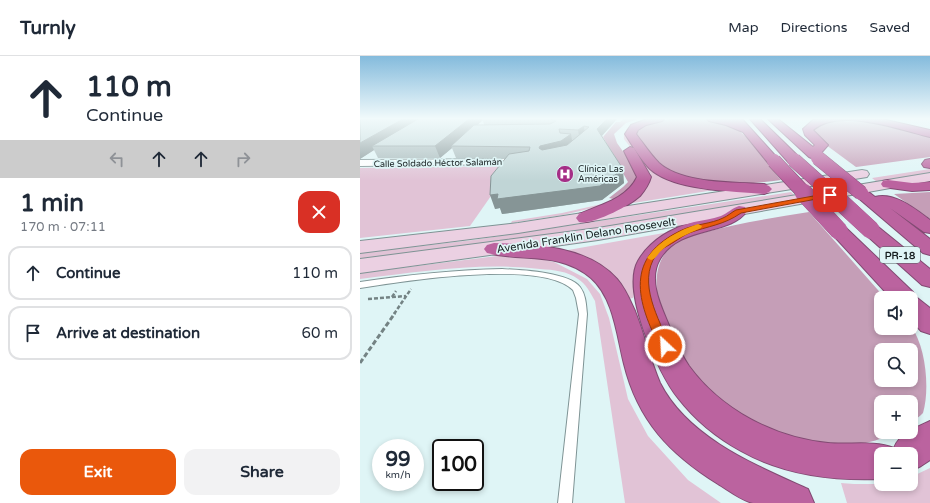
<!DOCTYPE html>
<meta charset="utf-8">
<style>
body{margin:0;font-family:"Varela Round",sans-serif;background:#f2f2f3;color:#1f2937;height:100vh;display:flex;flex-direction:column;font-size:15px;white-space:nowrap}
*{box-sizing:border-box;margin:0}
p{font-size:13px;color:#747a83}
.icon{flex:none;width:22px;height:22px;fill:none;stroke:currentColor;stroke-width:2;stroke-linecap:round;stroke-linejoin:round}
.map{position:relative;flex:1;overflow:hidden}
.panel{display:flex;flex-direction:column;background:#fff;width:360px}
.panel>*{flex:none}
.guide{background:#fff;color:#1f2937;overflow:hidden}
.fabs{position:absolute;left:514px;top:235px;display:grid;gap:8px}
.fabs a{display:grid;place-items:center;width:44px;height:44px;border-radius:8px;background:#fff;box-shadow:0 2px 6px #0003;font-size:20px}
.speed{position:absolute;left:12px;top:383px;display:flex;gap:8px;font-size:20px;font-weight:700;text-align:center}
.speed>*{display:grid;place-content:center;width:52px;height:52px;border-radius:50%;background:#fff;box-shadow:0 2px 6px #0003;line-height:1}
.speed small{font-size:10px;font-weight:400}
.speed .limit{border:2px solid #111;border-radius:6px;background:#fff;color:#111}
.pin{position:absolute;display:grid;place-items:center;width:34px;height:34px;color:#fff;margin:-17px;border-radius:8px;box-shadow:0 2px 6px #0006}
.me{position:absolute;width:44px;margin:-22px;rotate:335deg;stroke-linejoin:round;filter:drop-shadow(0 0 3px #0008)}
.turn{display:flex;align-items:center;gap:14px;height:84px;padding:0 20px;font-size:18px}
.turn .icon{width:52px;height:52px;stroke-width:2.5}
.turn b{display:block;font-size:28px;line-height:34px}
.lanes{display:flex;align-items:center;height:38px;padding:0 20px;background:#0003;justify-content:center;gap:20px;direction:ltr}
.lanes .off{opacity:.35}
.round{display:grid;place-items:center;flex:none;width:42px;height:42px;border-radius:12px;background:#f2f2f3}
.head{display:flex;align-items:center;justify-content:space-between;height:68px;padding:0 20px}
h1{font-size:24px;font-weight:700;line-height:30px}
.primary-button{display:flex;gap:8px;margin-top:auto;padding:8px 20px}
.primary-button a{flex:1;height:46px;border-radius:12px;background:#ea580c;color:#fff;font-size:16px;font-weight:700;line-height:46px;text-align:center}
.primary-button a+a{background:#f2f2f3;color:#1f2937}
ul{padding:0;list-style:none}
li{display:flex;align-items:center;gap:12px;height:54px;margin:0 8px 6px;padding:0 12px;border:2px solid #e0e1e3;border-radius:12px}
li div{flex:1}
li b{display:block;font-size:15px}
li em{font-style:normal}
header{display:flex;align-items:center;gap:24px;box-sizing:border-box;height:56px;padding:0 20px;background:#fff;border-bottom:1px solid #e0e1e3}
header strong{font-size:19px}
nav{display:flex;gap:22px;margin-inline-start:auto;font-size:14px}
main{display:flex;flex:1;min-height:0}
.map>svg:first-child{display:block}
</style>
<header>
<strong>Turnly</strong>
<nav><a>Map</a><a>Directions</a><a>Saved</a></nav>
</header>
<main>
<section class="panel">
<div class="guide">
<div class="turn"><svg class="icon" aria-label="ahead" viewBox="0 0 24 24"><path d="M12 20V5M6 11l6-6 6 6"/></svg><div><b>110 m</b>Continue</div></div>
<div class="lanes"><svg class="icon off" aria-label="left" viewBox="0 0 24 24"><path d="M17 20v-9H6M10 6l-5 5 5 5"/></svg><svg class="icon" aria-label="ahead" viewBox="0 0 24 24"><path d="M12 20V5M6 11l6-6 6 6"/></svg><svg class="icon" aria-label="ahead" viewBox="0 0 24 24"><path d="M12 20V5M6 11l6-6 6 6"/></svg><svg class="icon off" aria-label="right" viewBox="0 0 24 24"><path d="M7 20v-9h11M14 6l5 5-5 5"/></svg></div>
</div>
<div class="head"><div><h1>1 min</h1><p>170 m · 07:11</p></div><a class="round" style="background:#d93025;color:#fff"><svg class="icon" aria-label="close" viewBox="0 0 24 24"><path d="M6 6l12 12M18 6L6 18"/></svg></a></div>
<ul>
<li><svg class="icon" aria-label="ahead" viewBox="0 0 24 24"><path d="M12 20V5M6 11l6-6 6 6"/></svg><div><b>Continue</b></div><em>110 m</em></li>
<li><svg class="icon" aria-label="arrive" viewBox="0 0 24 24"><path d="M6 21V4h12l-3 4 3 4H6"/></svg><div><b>Arrive at destination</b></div><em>60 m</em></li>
</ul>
<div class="primary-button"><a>Exit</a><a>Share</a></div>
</section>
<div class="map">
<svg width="570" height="447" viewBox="0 0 570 447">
<rect width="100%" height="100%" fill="#dff5f6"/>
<g fill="#e1c3d6">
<path d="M288,63H293L284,65L266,80L267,82L333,66L332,130L354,134L261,149L289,125L291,118L264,83C263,69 278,66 288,63Z"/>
<polygon points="152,110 110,170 0,182 0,112"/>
<polygon points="570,113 570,118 517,126 512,122"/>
<polygon points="431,136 435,140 221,175 0,204 0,197 113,184"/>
<polygon points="242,148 245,149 203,159 151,167 152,165 202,157"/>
<polygon points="315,175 276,226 273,242 266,243 197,196"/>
<path d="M145,199L166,200L194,206L227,223L240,238L249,262L268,343L288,380L328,424L361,447H265L235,245C230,236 226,228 218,223C207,215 194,214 180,213C120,206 60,216 0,223V217Z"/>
<polygon points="570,412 570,447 487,447 481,427 494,428 551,428 551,421"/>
</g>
<g fill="#c59eb7" fill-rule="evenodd">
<polygon points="263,63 278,63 266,67 254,78 257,87 277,115 278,128 257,144 249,142 263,131 268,126 243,81 256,66 260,66"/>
<path d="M309,63C331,63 358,60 378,74C390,83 410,111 421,124C375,130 319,135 288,96C283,90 278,85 276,78L283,69Z"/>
<polygon points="477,65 511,66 570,80 570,101 496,111 458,83 451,73 463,67"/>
<polygon points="570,136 570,163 534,138"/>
<path d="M449,156L525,242H521V272H551V270C566,291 570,333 563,357C560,360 555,364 551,367V346H521V376H538C523,382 508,388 492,389C485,390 478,388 471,387C436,384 408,374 377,357C371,354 364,351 359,346C324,315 265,223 317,185C323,180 335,179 342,177C378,167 413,162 449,156ZM521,294H551V324H521Z"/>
</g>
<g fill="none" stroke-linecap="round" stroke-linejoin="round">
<defs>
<path id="service" d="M142,213C160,214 208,216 220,231C226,239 226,249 227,258L212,447H198L219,258L216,242L213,234C182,203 43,225 0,232V226C47,219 94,214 142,213Z"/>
<polygon id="minor" points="155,103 160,106 158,108 0,110 0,104"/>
<g id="secondary">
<polygon points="502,114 507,115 509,118 507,121 158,177 0,197 0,185 158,167"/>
<polygon points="570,117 570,125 238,184 0,217 0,203 238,172"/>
</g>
<g id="motorway">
<path d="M287,63H304L302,65L286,69L278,74L276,78C283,87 290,98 299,107C322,128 374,126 404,128L409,130L412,133L409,136L404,138C373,135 314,135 290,113C281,104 272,89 265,78L271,69Z"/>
<polygon points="347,63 382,63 420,105 414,109 409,108 383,76 366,69 349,65"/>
<polygon points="390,63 400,63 439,101 440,104 439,107 429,107"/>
<path d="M408,63H418L453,91L455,89L445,79L443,73L453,64L458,63H522L570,74V81C540,74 480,51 453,74L468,89L461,97L462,100L460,103L456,104L449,101Z"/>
<path d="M270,91L274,92L291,121C289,128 285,134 280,140C269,150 233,169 219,166L216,162L219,158C239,149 267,143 277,121L264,95Z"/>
<polygon points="570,103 570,112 564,111 562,108 565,104"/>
<polygon points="528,124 552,127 570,126 570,134 552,135 523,131 521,128 523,125"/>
<path d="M501,132L506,134L515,141C535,136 555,153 570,164V177L564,176L530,152L570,183V199L563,197L496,140L493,137L496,134Z"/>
<path d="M379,150L385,151L387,155C370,180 320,169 300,203C288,223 300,248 308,267C314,282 320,297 329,310C361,354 415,382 468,387C490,389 514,384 534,392C539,378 557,371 570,365V404L561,410L551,415V398H521V423C472,425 424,419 381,395C357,382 335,364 318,342C298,317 261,235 278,205C290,184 312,172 334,166C343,164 352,163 361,160C368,157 372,152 379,150Z"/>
<polygon points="511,169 517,170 570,213 570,231 562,229 505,178 502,174 505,170"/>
<polygon points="479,170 485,171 553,236 556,241 570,252 570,278 561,275 551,264 551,242 531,242 473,179 470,175 473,171"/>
<path d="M134,187C174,188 228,190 257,223C265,232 270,244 275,255C284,278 290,303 300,327C328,382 395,409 448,433L454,447C438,447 407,447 393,447C382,445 368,434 358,428C310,398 278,365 264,308C257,281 254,242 231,222C200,195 162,206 127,197L124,193L127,189Z"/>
</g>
</defs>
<use href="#service" stroke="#7e9394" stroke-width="2"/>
<use href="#minor" stroke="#7e9394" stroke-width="2"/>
<use href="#secondary" stroke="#7e9394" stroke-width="2"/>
<use href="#motorway" stroke="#824b73" stroke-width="2"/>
<g stroke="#748384" stroke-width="2.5" stroke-dasharray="4 2" stroke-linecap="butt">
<polyline points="32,241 36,235"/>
<polyline points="8,243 46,240"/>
<polyline points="34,258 51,233"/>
</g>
<polyline stroke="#748384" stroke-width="3" stroke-dasharray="5 2.5" stroke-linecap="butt" points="0,307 35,257"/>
<use href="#service" fill="#fff" fill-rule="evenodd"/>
<use href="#minor" fill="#fff" fill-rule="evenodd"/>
<use href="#secondary" fill="#ebd0e2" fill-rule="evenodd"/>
<use href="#motorway" fill="#bb639f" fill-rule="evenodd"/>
<defs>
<g id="motorway-bridge-far1">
<polyline points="458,102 501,137"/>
<polyline points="434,104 472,138"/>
<polyline points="414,105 445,138"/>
</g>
<g id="motorway-bridge">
<polyline points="444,137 479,175"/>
<polyline points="471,137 511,174"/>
</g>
</defs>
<use href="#motorway-bridge-far1" stroke="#824b73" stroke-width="15" stroke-linecap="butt"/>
<use href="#motorway-bridge" stroke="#824b73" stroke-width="18" stroke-linecap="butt"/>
<use href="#motorway-bridge-far1" stroke="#bb639f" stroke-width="14"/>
<use href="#motorway-bridge" stroke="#bb639f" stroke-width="18"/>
</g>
<path fill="#a5b7b8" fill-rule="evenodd" d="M0,63H257L242,80L264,127L242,144L142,158L140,152L135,153L145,103L96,102L92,92L80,102H18L14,94L0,103ZM123,64L124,69H117Z"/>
<g fill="#869596">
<polygon points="43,63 65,63 12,90 14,94 0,103 0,87"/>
<polygon points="109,63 124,63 122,63 123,64 94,90 91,90 92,92 80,102 75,90"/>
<polygon points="247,63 257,63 238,84 237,73"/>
<polygon points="224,70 225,81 220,85 218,74"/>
<polygon points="211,78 213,90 183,103 179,92 180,90"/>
<polygon points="263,113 264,127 242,144 142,158 140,152 135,153 130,139"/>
</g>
<g fill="#c0d5d6" stroke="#869596" fill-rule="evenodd">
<polygon points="0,63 43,63 0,87"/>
<polygon points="58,63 109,63 75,90 12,90"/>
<path d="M191,63H247L237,73L263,113L240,130L137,143L138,138L130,139L131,120L149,98L169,95L170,91L91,90L114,69L190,68L196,65ZM224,70L229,71L207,89L182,94L179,92L180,90L201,85L211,78L200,77L199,73L218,74Z"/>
</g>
<linearGradient id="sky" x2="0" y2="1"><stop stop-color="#84bbdc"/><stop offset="0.5" stop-color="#f1fafb"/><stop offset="1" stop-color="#f1fafb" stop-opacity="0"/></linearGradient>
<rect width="570" height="125" fill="url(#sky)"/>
<path fill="#ea580c" stroke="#983908" d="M470,137H473V140L381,157C364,169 348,170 329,177C324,179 319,183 314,186C308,190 300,193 296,199C277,227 299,263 310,290L309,293H301C276,245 264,201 322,174C335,168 351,168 363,162C368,160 372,156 376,154Z"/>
<path fill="#f59e0b" d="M338,168L342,170L341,172C328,178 312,184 302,194C298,197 296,203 291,204L287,202C298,186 319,174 338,168Z"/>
<defs>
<symbol id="hospital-disc" viewBox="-11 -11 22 22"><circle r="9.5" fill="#a52e86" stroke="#dff5f6"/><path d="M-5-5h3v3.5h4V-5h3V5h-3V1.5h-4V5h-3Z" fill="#fff"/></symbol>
</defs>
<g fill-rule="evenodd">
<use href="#hospital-disc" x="195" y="108" width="20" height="20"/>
</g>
<g text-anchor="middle" stroke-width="3.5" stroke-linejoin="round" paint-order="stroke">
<g font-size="9" fill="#171f20" stroke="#dff5f6">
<text transform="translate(78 107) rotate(-1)" y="3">Calle Soldado Héctor Salamán</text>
</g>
<g font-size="9" fill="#171f20" stroke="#dff5f6" text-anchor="start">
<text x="218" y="116">Clínica Las<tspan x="218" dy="10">Américas</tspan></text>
</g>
<rect fill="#dff5f6" stroke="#535f60" stroke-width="1" x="520" y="191" width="40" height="16" rx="3"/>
<g font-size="10" font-weight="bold" fill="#171f20">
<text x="540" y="203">PR-18</text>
</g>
<g font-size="11" fill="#171f20" stroke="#dff5f6">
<text transform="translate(226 179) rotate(-9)" y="4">Avenida Franklin Delano Roosevelt</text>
</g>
</g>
</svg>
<div class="fabs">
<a><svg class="icon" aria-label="sound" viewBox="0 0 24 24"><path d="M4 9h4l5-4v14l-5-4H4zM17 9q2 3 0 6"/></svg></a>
<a><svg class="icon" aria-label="search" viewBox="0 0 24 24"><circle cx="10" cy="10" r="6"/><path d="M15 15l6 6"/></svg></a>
<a>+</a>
<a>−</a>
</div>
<div class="speed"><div>99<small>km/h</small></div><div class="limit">100</div></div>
<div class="pin" style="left:470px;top:139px;background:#d93025"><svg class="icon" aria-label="arrive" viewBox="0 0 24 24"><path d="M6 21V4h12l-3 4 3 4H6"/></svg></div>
<svg class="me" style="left:305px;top:290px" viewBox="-20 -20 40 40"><circle r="17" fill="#ea580c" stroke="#fff" stroke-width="3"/><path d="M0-11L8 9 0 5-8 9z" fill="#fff"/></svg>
</div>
</main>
